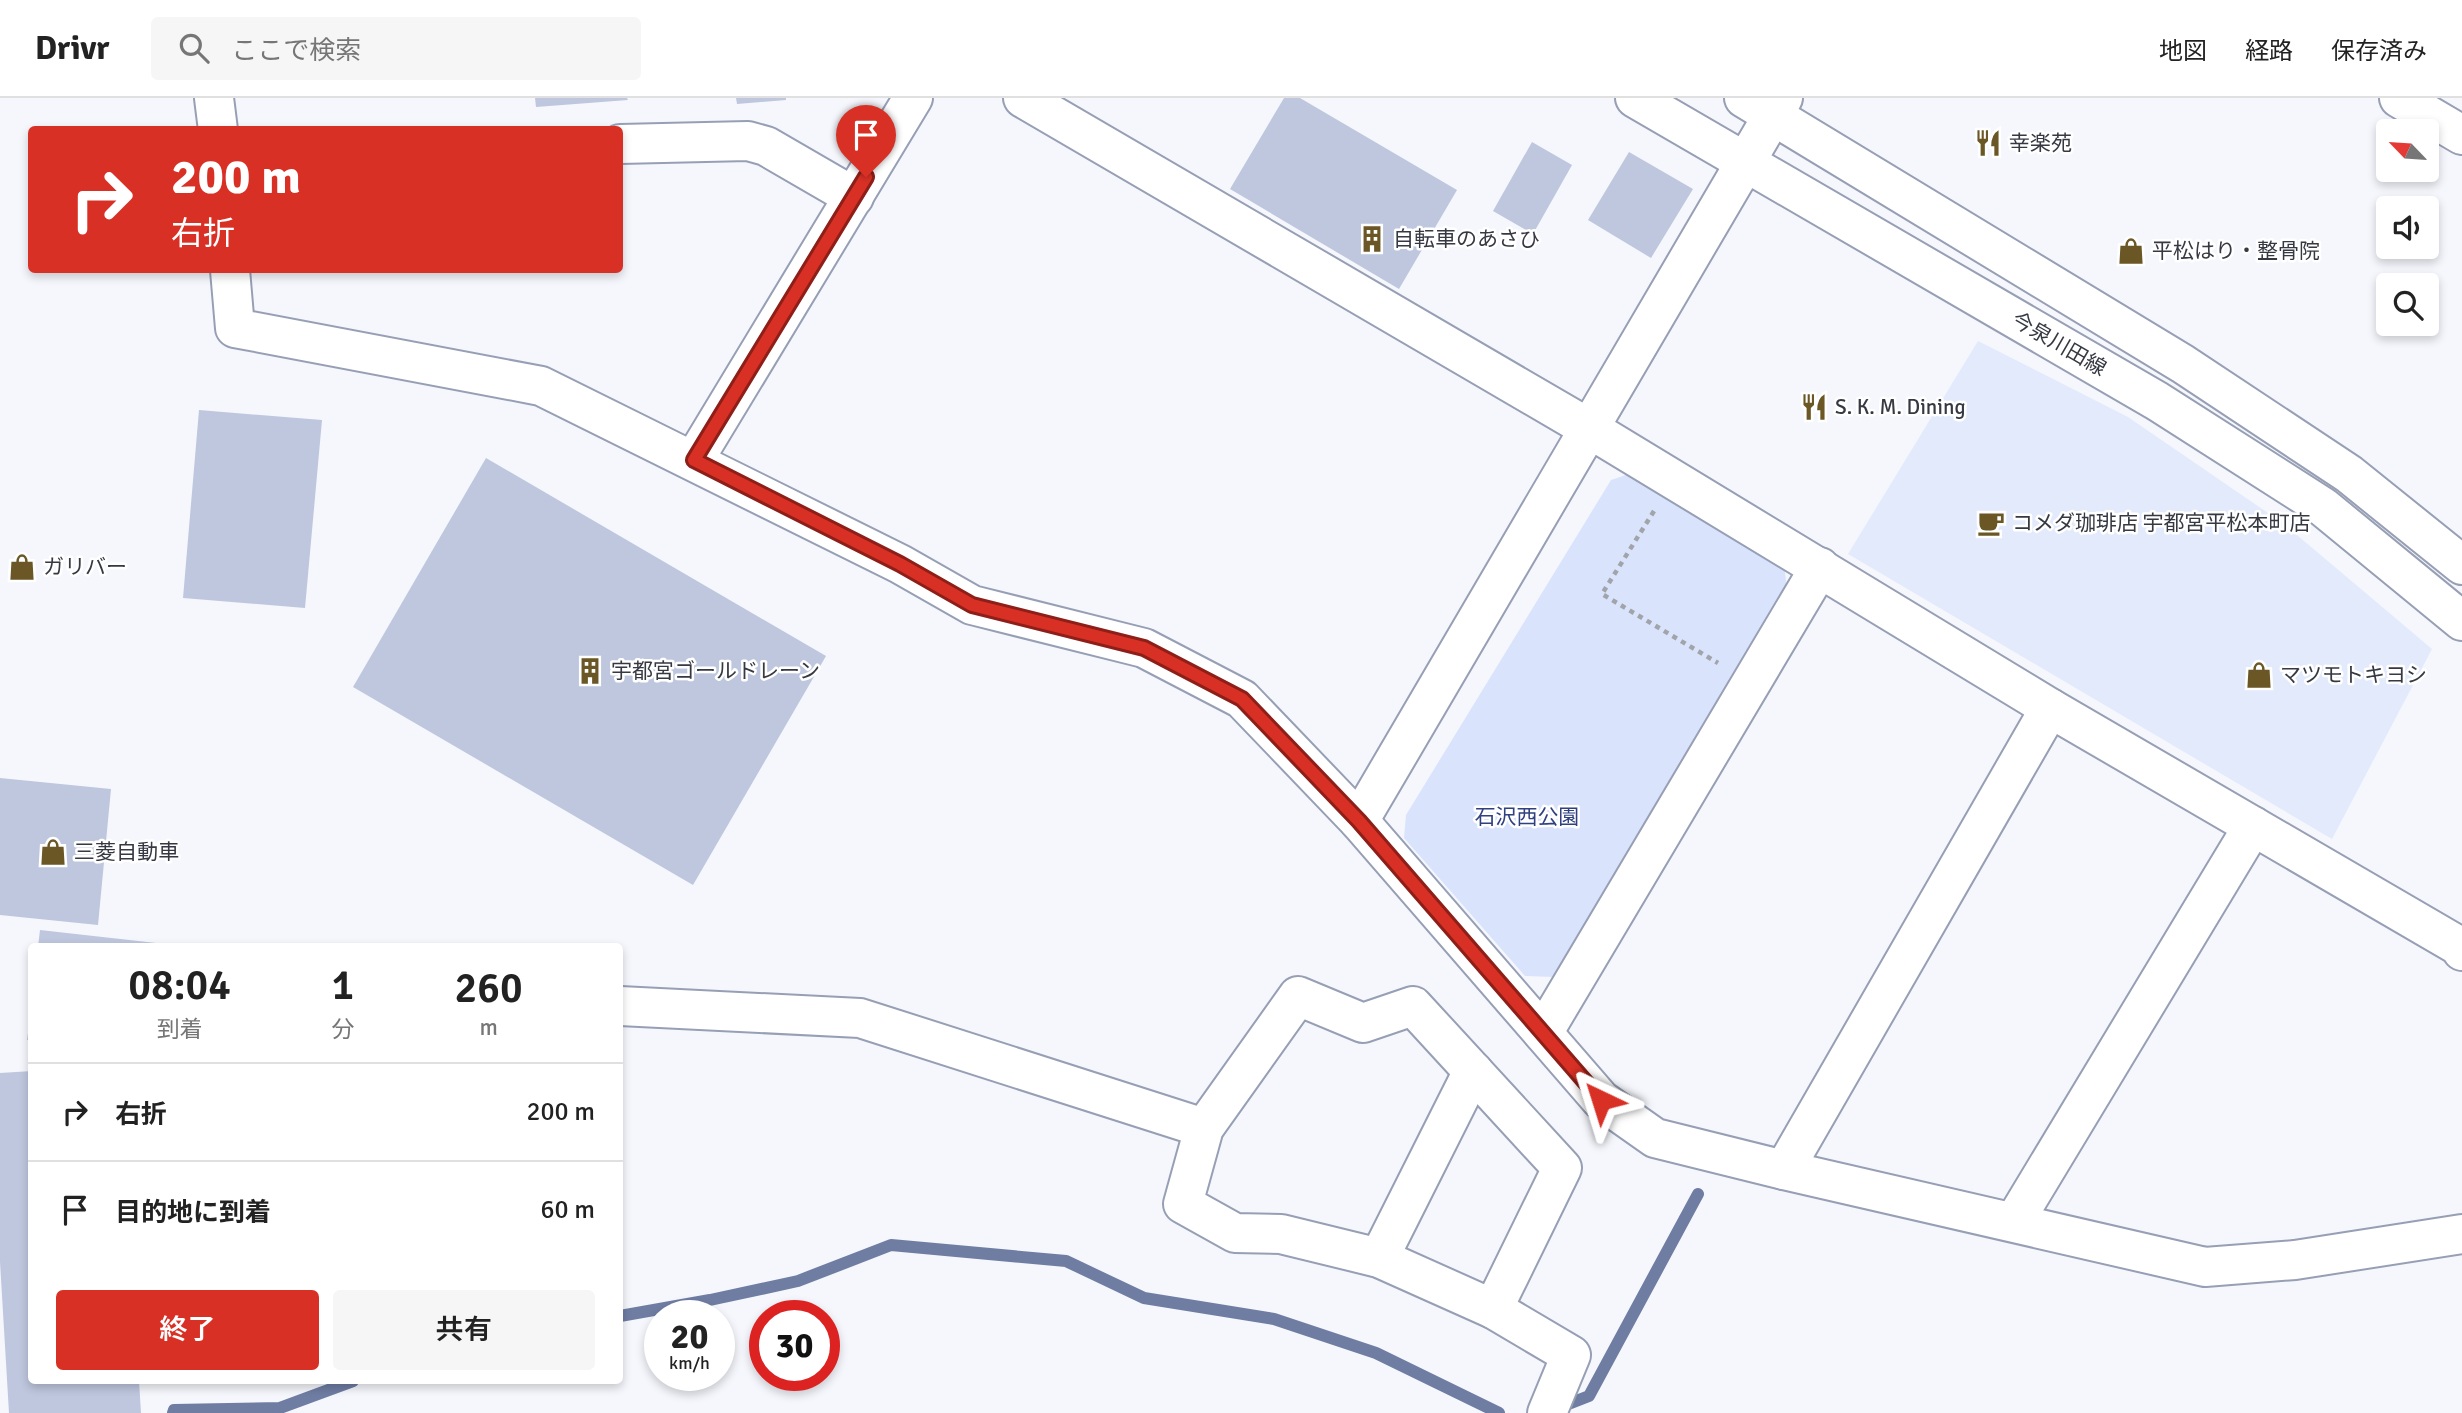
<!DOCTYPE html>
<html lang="ja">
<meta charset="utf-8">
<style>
body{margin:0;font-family:Signika,"Noto Sans JP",sans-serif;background:#f6f6f6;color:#222;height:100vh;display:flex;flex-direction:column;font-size:26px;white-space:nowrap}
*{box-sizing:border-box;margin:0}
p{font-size:23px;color:#767676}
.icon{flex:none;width:38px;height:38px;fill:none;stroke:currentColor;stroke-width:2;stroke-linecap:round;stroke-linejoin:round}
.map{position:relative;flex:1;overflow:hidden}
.sheet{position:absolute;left:28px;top:845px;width:595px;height:441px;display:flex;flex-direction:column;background:#fff;border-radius:7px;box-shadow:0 4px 10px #0003}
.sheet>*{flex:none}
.top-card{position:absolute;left:28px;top:28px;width:595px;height:147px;border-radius:7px;box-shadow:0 4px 10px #0003;background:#d93025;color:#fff;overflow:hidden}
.needle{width:46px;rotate:295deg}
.fabs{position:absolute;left:2376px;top:21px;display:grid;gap:14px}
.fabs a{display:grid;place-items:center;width:63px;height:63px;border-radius:7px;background:#fff;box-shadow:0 4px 10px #0003;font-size:35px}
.speed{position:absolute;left:644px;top:1202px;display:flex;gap:14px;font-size:35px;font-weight:700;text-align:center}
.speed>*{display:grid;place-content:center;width:91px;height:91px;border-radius:50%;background:#fff;box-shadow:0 4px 10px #0003;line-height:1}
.speed small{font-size:18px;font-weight:400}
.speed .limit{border:10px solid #d22;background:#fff;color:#111}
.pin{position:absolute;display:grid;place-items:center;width:60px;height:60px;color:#fff;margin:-72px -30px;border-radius:50% 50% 50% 0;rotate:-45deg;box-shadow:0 0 7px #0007}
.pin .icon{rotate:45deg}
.me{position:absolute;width:77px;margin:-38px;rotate:319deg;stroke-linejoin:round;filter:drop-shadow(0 0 5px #0008)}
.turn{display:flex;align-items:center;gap:24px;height:147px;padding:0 28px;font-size:32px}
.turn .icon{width:91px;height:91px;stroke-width:2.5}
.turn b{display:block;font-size:49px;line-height:60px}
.eta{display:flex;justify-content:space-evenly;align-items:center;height:119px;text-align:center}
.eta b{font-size:42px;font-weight:600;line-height:49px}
.button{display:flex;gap:14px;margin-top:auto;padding:14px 28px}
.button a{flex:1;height:80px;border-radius:7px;background:#d93025;color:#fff;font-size:28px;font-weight:600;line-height:80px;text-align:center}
.button a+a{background:#f6f6f6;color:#222}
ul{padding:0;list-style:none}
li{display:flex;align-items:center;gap:21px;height:98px;padding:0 28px;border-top:2px solid #e0e0e0}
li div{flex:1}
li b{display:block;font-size:26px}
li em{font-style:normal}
header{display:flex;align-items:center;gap:42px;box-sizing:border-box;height:98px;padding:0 35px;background:#fff;border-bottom:2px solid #e0e0e0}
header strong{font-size:33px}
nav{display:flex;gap:38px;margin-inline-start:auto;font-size:24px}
.search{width:490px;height:63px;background:#f6f6f6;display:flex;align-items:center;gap:18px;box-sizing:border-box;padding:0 24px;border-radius:7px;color:#767676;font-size:26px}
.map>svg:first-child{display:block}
</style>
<header>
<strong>Drivr</strong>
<div class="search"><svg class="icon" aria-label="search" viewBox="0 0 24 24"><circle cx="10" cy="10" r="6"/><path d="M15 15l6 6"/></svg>ここで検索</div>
<nav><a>地図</a><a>経路</a><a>保存済み</a></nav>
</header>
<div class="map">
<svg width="2462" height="1315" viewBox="0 0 2462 1315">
<rect width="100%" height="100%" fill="#f5f7fc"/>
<polygon fill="#e2eafc" points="1978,243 2128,319 2284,426 2432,551 2332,741 1848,456"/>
<polygon fill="#d9e3fc" points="1632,375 1784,467 1787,490 1554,879 1525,878 1404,740 1406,717 1611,382"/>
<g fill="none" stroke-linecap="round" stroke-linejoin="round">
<g stroke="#6f7da3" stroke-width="12">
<polyline points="620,1218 710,1202 798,1183 891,1147 1066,1163 1144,1200 1274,1221 1376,1255 1499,1315"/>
<polyline points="1558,1310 1589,1298 1698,1096"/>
<polyline points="173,1315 174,1312 280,1310 353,1283"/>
</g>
</g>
<g fill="#bec7de">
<polygon points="535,0 627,0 628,2 536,9"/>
<polygon points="736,0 786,0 786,2 737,6"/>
<polygon points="1284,0 1300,0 1457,92 1399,191 1230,91"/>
<polygon points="1532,44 1572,67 1533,136 1493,113"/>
<polygon points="1629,54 1693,91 1651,160 1588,122"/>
<polygon points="199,312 322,322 305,510 183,500"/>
<polygon points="486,360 826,558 693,787 353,589"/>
<polygon points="0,680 111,691 98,827 0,817"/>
<polygon points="40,832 174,847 174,849 38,849"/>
<polygon points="30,921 32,921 32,942 27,942"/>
<polygon points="32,973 32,1283 139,1283 141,1315 9,1315 0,1164 0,975"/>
</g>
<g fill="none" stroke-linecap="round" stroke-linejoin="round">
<defs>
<g id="minor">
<polyline points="214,0 218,32"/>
<polyline points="1023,0 1590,331 2050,610 2459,848 2462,853"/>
<polyline points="1635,0 2157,303 2323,409 2462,523"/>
<polyline points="1744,0 2183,266 2349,376 2462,467"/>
<polyline points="2399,0 2462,37"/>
<polyline points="620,46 748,43 766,48 854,99"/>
<polyline points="230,172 235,230 541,288 900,466 972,507 1144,550 1242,601 1359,723 1601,1002 1655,1040 1784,1072 2205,1169 2295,1162 2462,1136"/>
<polyline points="694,362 913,0"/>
<polyline points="1359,723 1783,0"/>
<polygon points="1298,898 1363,925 1413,908 1562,1070 1493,1211 1379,1160 1281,1136 1235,1135 1183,1106 1204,1030"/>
<polyline points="620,908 860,920 1204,1030"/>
<polyline points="1543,935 1820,469"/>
<polyline points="1784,1072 2050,610"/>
<polyline points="2014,1124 2253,728"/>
<polyline points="1379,1160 1473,973"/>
<polyline points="1493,1211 1571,1257 1547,1315"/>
</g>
</defs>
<use href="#minor" stroke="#979fb5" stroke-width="42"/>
<polyline stroke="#a1a4aa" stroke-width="4.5" stroke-dasharray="5 5" stroke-linecap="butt" points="1654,413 1602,496 1718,565"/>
<use href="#minor" stroke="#fff" stroke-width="38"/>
</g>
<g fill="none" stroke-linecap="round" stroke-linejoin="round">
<defs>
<polyline id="route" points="866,79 694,362 900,466 972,507 1144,550 1242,601 1359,723 1601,1002"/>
</defs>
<use href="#route" stroke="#8d1f18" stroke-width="18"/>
<use href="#route" stroke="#d93025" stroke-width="12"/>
</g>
<defs>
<symbol id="restaurant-bare" viewBox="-9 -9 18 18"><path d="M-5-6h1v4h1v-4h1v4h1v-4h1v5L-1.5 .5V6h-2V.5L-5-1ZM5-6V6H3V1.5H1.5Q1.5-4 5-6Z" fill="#6a5725" stroke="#fff" stroke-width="2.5" paint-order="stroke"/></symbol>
<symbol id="building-bare" viewBox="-9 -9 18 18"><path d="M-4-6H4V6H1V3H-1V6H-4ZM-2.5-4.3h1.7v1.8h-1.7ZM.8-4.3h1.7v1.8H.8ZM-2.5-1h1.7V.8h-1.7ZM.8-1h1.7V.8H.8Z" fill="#6a5725" stroke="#fff" stroke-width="2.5" paint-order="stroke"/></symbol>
<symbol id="shop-bare" viewBox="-9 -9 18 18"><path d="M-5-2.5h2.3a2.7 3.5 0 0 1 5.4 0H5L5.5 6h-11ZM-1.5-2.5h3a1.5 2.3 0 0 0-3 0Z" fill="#6a5725" stroke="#fff" stroke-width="2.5" paint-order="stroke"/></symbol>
<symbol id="cafe-bare" viewBox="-9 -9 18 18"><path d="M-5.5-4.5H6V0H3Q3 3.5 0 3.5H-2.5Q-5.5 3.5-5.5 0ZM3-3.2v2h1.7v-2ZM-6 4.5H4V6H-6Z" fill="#6a5725" stroke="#fff" stroke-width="2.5" paint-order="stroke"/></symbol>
</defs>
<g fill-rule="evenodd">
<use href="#restaurant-bare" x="1969" y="26" width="38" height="38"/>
<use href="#building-bare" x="1353" y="122" width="38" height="38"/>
<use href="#shop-bare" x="2112" y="134" width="38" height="38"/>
<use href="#restaurant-bare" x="1795" y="290" width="38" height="38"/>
<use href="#cafe-bare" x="1972" y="406" width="38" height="38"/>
<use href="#shop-bare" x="3" y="450" width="38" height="38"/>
<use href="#building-bare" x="571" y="554" width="38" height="38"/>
<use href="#shop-bare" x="2240" y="558" width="38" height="38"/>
<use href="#shop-bare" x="34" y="735" width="38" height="38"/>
</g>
<g text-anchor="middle" stroke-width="5" stroke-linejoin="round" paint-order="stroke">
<g font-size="21" fill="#363942" stroke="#fff" text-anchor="start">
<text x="2009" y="52">幸楽苑</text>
<text x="1393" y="148">自転車のあさひ</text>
<text x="2152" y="160">平松はり・整骨院</text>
<text x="1835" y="316">S. K. M. Dining</text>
<text x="2012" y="432">コメダ珈琲店 宇都宮平松本町店</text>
<text x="43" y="476">ガリバー</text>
<text x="611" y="580">宇都宮ゴールドレーン</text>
<text x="2280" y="584">マツモトキヨシ</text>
<text x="74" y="761">三菱自動車</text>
</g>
<g font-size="21" fill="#363942" stroke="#fff">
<text transform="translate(2059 246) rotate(30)" y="7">今泉川田線</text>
</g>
<g font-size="21" fill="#2f4180" stroke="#fff">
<text x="1527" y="726">石沢西公園</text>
</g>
</g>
</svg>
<div class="fabs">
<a><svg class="needle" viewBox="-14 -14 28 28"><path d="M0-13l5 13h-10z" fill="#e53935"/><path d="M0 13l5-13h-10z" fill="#767676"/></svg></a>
<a><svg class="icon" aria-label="sound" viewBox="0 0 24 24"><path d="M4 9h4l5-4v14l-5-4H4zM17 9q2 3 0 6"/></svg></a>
<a><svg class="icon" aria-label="search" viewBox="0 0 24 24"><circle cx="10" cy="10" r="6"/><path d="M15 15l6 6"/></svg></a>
</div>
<div class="speed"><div>20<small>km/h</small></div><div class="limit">30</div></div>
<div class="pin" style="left:866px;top:79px;background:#d93025"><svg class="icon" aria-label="arrive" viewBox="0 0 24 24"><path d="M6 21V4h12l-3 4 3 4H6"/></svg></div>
<svg class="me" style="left:1601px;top:1002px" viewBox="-20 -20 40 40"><path d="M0-17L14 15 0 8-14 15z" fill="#d93025" stroke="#fff" stroke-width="4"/></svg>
<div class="top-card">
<div class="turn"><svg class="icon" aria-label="right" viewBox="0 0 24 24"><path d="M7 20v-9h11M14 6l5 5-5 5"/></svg><div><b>200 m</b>右折</div></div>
</div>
<section class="sheet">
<div class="eta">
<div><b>08:04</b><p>到着</p></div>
<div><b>1</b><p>分</p></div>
<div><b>260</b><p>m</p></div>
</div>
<ul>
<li><svg class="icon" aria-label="right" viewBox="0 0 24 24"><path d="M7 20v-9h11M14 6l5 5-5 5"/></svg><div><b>右折</b></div><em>200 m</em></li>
<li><svg class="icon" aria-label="arrive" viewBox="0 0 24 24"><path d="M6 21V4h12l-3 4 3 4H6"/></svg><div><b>目的地に到着</b></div><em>60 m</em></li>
</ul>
<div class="button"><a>終了</a><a>共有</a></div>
</section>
</div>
